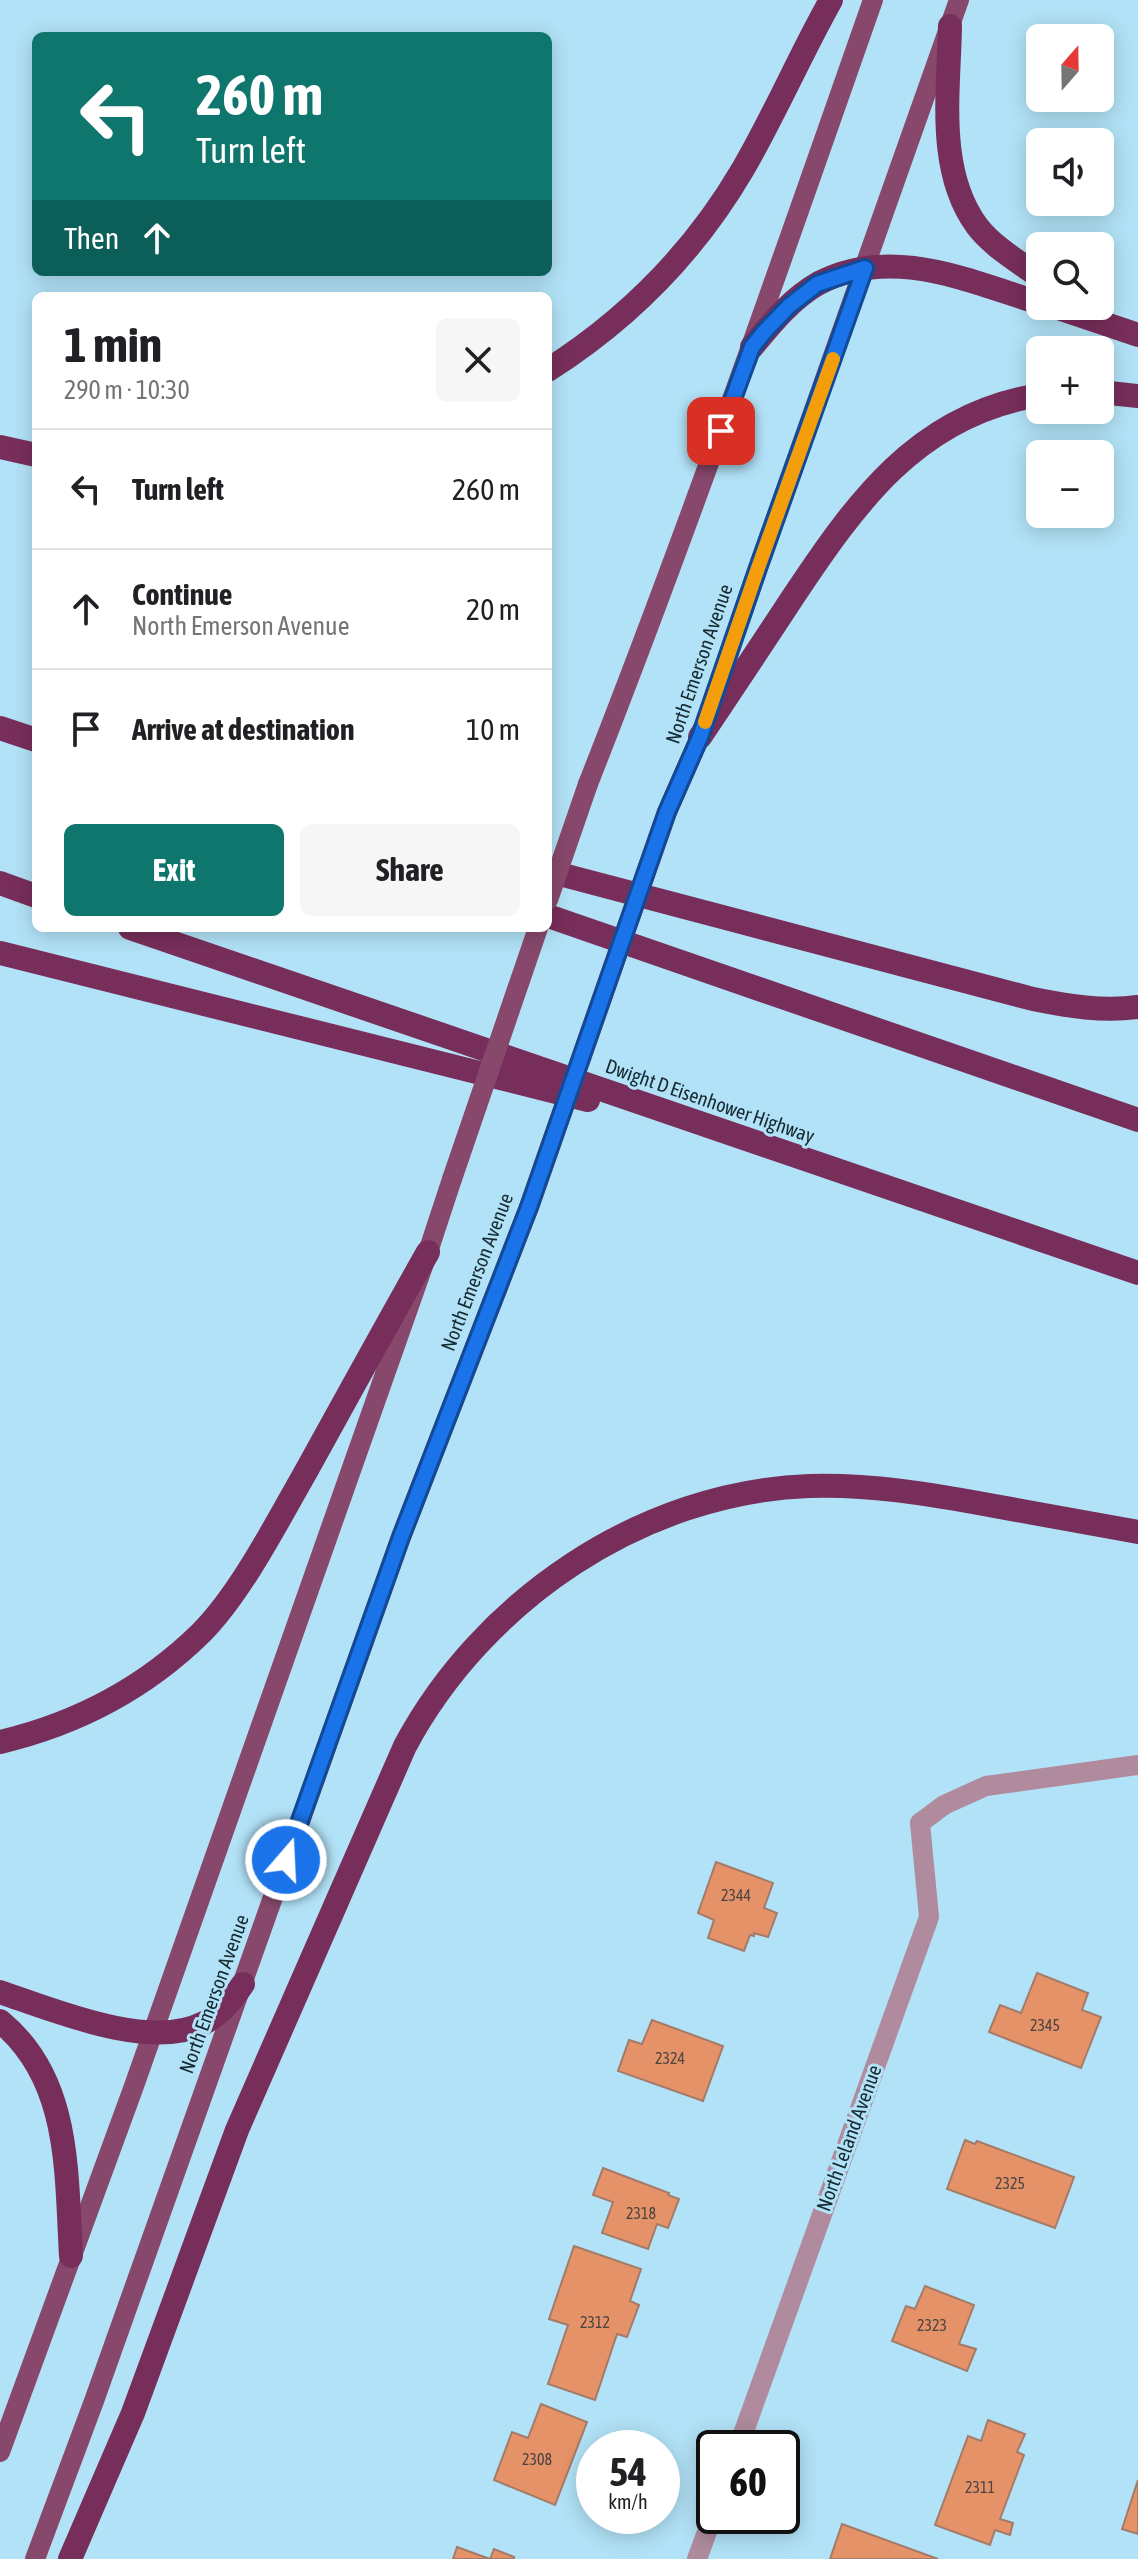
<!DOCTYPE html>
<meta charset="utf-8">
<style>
body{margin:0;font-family:"Asap Condensed",sans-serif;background:#f6f6f6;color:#202124;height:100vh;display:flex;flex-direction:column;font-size:30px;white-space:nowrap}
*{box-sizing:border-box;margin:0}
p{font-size:26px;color:#757577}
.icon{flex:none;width:44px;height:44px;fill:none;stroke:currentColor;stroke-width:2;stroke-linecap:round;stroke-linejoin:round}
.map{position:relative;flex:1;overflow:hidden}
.details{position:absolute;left:32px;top:292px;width:520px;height:640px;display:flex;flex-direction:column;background:#fff;border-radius:12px;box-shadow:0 4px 20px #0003}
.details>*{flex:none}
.hud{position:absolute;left:32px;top:32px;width:520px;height:244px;border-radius:12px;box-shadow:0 4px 20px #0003;background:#0f766e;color:#fff;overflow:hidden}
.needle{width:52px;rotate:20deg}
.fabs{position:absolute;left:1026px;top:24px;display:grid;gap:16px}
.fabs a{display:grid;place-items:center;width:88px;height:88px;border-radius:12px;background:#fff;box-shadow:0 4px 20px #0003;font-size:40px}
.speed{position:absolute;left:576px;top:2430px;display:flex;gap:16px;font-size:40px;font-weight:700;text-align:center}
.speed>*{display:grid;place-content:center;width:104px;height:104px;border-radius:50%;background:#fff;box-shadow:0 4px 20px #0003;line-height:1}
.speed small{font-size:20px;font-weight:400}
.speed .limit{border:4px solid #111;border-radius:12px;background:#fff;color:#111}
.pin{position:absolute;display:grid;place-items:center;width:68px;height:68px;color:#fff;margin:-34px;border-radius:16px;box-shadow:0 4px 12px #0006}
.me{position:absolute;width:88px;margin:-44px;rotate:19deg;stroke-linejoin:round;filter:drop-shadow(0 0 6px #0008)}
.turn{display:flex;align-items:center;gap:28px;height:168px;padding:0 32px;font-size:36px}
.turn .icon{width:104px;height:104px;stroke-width:2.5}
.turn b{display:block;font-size:56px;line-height:68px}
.then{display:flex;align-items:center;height:76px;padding:0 32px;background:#0003;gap:16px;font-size:30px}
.round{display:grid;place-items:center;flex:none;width:84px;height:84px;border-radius:12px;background:#f6f6f6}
.head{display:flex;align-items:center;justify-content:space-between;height:136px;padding:0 32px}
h1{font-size:48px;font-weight:700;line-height:60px}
.action{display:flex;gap:16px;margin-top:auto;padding:16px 32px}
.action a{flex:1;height:92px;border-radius:12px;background:#0f766e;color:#fff;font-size:32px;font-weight:700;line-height:92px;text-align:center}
.action a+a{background:#f6f6f6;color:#202124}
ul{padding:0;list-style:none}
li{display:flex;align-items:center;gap:24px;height:120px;padding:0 32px;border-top:2px solid #e0e0e0}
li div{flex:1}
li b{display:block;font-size:30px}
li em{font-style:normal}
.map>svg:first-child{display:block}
</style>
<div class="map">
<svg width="1138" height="2559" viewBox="0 0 1138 2559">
<rect width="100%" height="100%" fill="#b2e2f7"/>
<g fill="#e69268" stroke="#a37b68" stroke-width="2">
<polygon points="716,1862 773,1883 764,1908 777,1913 768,1937 754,1933 754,1936 750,1935 744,1951 708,1938 714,1920 698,1913"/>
<polygon points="1037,1973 1088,1993 1082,2010 1101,2017 1081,2068 989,2032 1000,2005 1021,2013"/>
<polygon points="652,2020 723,2046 703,2101 618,2071 629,2040 642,2044"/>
<polygon points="965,2140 975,2144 977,2141 1074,2177 1055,2228 947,2189"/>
<polygon points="603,2168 669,2193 668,2195 679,2199 668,2228 657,2224 648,2249 602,2233 613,2202 593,2195"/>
<polygon points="574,2246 641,2269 630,2301 639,2305 627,2337 617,2334 595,2400 548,2384 568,2325 549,2319"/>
<polygon points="925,2286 974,2305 959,2344 976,2349 967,2371 892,2341 906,2306 915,2309"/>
<polygon points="541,2404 587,2422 555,2505 494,2480 512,2432 528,2438"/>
<polygon points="988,2420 1025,2434 1017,2452 1024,2455 1000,2519 1013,2523 1010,2535 995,2530 990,2545 935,2525 968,2436 981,2441"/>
<polygon points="1138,2480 1138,2534 1122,2529"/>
<polygon points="842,2524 938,2559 830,2559"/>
<polygon points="457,2547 490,2559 494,2549 514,2557 514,2559 453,2559"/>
</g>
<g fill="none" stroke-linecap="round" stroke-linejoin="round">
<polyline stroke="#b08b9e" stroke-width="20" points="920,1823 944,1805 986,1786 1138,1765"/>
<g stroke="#b08b9e" stroke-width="20">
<polyline points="738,2448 929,1917 920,1823"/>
<polyline points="697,2559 714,2513"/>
</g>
<g stroke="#88486c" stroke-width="20">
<path d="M588,784C690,525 781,262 873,0"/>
<polyline points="667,812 700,737 758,568 959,0"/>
<polyline points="0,2452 134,2086 428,1252 452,1179"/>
<polyline points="35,2559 94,2401 401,1537 529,1207"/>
</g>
<g stroke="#782e5a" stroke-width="24">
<path d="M950,26C949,91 936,170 977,226C993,247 1019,262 1040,277"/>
<polyline points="1052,306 1138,335"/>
<path d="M752,347C771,324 792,298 819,283C892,245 968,281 1040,303"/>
<path d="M548,370C628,319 695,251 743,169C775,114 800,55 831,0"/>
<polyline points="1100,392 1138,396"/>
<polyline points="0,447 36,455"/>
<polyline points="0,728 36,740"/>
<path d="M700,737C730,692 761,646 791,600C855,504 917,414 1040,395"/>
<path d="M548,871L1033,999C1068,1006 1103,1012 1138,1007"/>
<polyline points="0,883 36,896"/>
<polyline points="548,916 1138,1120"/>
<polyline points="130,928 1138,1273"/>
<polyline points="0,953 588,1100"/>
<path d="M0,1742C76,1724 145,1688 201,1633C240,1594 276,1524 304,1475C345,1401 386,1326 428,1252"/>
<path d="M0,1992C53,2010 150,2051 204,2023C221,2014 232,2000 243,1984"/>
<path d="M0,2021C71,2079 66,2172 71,2256"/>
<path d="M70,2559L133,2413L237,2130L405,1746C483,1600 642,1492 809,1486C870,1484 930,1494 989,1505C1039,1514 1088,1523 1138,1532"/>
</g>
<g stroke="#88486c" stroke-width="20">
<polyline points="548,900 588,784"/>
<polyline points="452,1179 538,928"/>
<polyline points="529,1207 667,812"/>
</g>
</g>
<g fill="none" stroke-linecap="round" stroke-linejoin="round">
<defs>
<polyline id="route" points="286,1860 401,1537 529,1207 667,812 700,737 758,568 865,268 817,284 789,306 765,331 752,347 721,431"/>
</defs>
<use href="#route" stroke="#114b97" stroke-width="20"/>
<use href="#route" stroke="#1a73e8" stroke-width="14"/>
<polyline stroke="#f59e0b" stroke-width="14" points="705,722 758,568 833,359"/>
</g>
<g text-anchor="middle" stroke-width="6" stroke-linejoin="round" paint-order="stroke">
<g font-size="16" fill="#4b4440">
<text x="736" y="1901">2344</text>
<text x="1045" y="2031">2345</text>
<text x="670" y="2064">2324</text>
<text x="1010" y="2189">2325</text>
<text x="641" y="2219">2318</text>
<text x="595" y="2328">2312</text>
<text x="932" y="2331">2323</text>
<text x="537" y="2465">2308</text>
<text x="980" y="2493">2311</text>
</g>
<g font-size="20" fill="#172a32" stroke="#b2e2f7">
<text transform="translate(699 664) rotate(-71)" y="7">North Emerson Avenue</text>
<text transform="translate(710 1101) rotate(19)" y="7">Dwight D Eisenhower Highway</text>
<text transform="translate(477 1272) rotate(-69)" y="7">North Emerson Avenue</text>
<text transform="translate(214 1994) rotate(-70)" y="7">North Emerson Avenue</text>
<text transform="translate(849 2138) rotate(-70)" y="7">North Leland Avenue</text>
</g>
</g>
</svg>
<div class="fabs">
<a><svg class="needle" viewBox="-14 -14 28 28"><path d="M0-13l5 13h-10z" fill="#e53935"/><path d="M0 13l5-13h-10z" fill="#757577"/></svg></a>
<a><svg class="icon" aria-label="sound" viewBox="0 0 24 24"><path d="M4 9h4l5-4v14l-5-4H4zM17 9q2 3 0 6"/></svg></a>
<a><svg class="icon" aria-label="search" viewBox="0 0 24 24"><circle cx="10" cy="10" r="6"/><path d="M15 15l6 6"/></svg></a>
<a>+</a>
<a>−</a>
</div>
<div class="speed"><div>54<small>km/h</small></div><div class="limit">60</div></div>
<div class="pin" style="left:721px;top:431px;background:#d93025"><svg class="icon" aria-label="arrive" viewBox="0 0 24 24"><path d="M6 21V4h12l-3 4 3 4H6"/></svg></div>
<svg class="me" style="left:286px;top:1860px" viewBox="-20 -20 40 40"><circle r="17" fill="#1a73e8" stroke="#fff" stroke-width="3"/><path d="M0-11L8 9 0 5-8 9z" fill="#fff"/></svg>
<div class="hud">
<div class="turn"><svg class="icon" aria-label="left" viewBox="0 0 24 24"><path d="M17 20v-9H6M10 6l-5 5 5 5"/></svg><div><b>260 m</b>Turn left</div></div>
<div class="then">Then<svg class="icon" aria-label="ahead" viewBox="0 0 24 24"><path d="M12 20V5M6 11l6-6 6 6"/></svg></div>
</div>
<section class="details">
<div class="head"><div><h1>1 min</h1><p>290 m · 10:30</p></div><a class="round"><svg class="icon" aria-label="close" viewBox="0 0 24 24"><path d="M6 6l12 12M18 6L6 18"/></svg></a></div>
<ul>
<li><svg class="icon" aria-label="left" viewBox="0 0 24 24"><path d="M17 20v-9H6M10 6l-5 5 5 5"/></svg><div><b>Turn left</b></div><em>260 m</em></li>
<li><svg class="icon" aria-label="ahead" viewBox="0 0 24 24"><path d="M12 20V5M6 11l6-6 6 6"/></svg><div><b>Continue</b><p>North Emerson Avenue</p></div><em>20 m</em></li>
<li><svg class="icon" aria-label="arrive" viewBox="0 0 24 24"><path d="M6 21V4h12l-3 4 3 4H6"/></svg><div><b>Arrive at destination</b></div><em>10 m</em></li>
</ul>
<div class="action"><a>Exit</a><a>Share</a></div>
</section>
</div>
